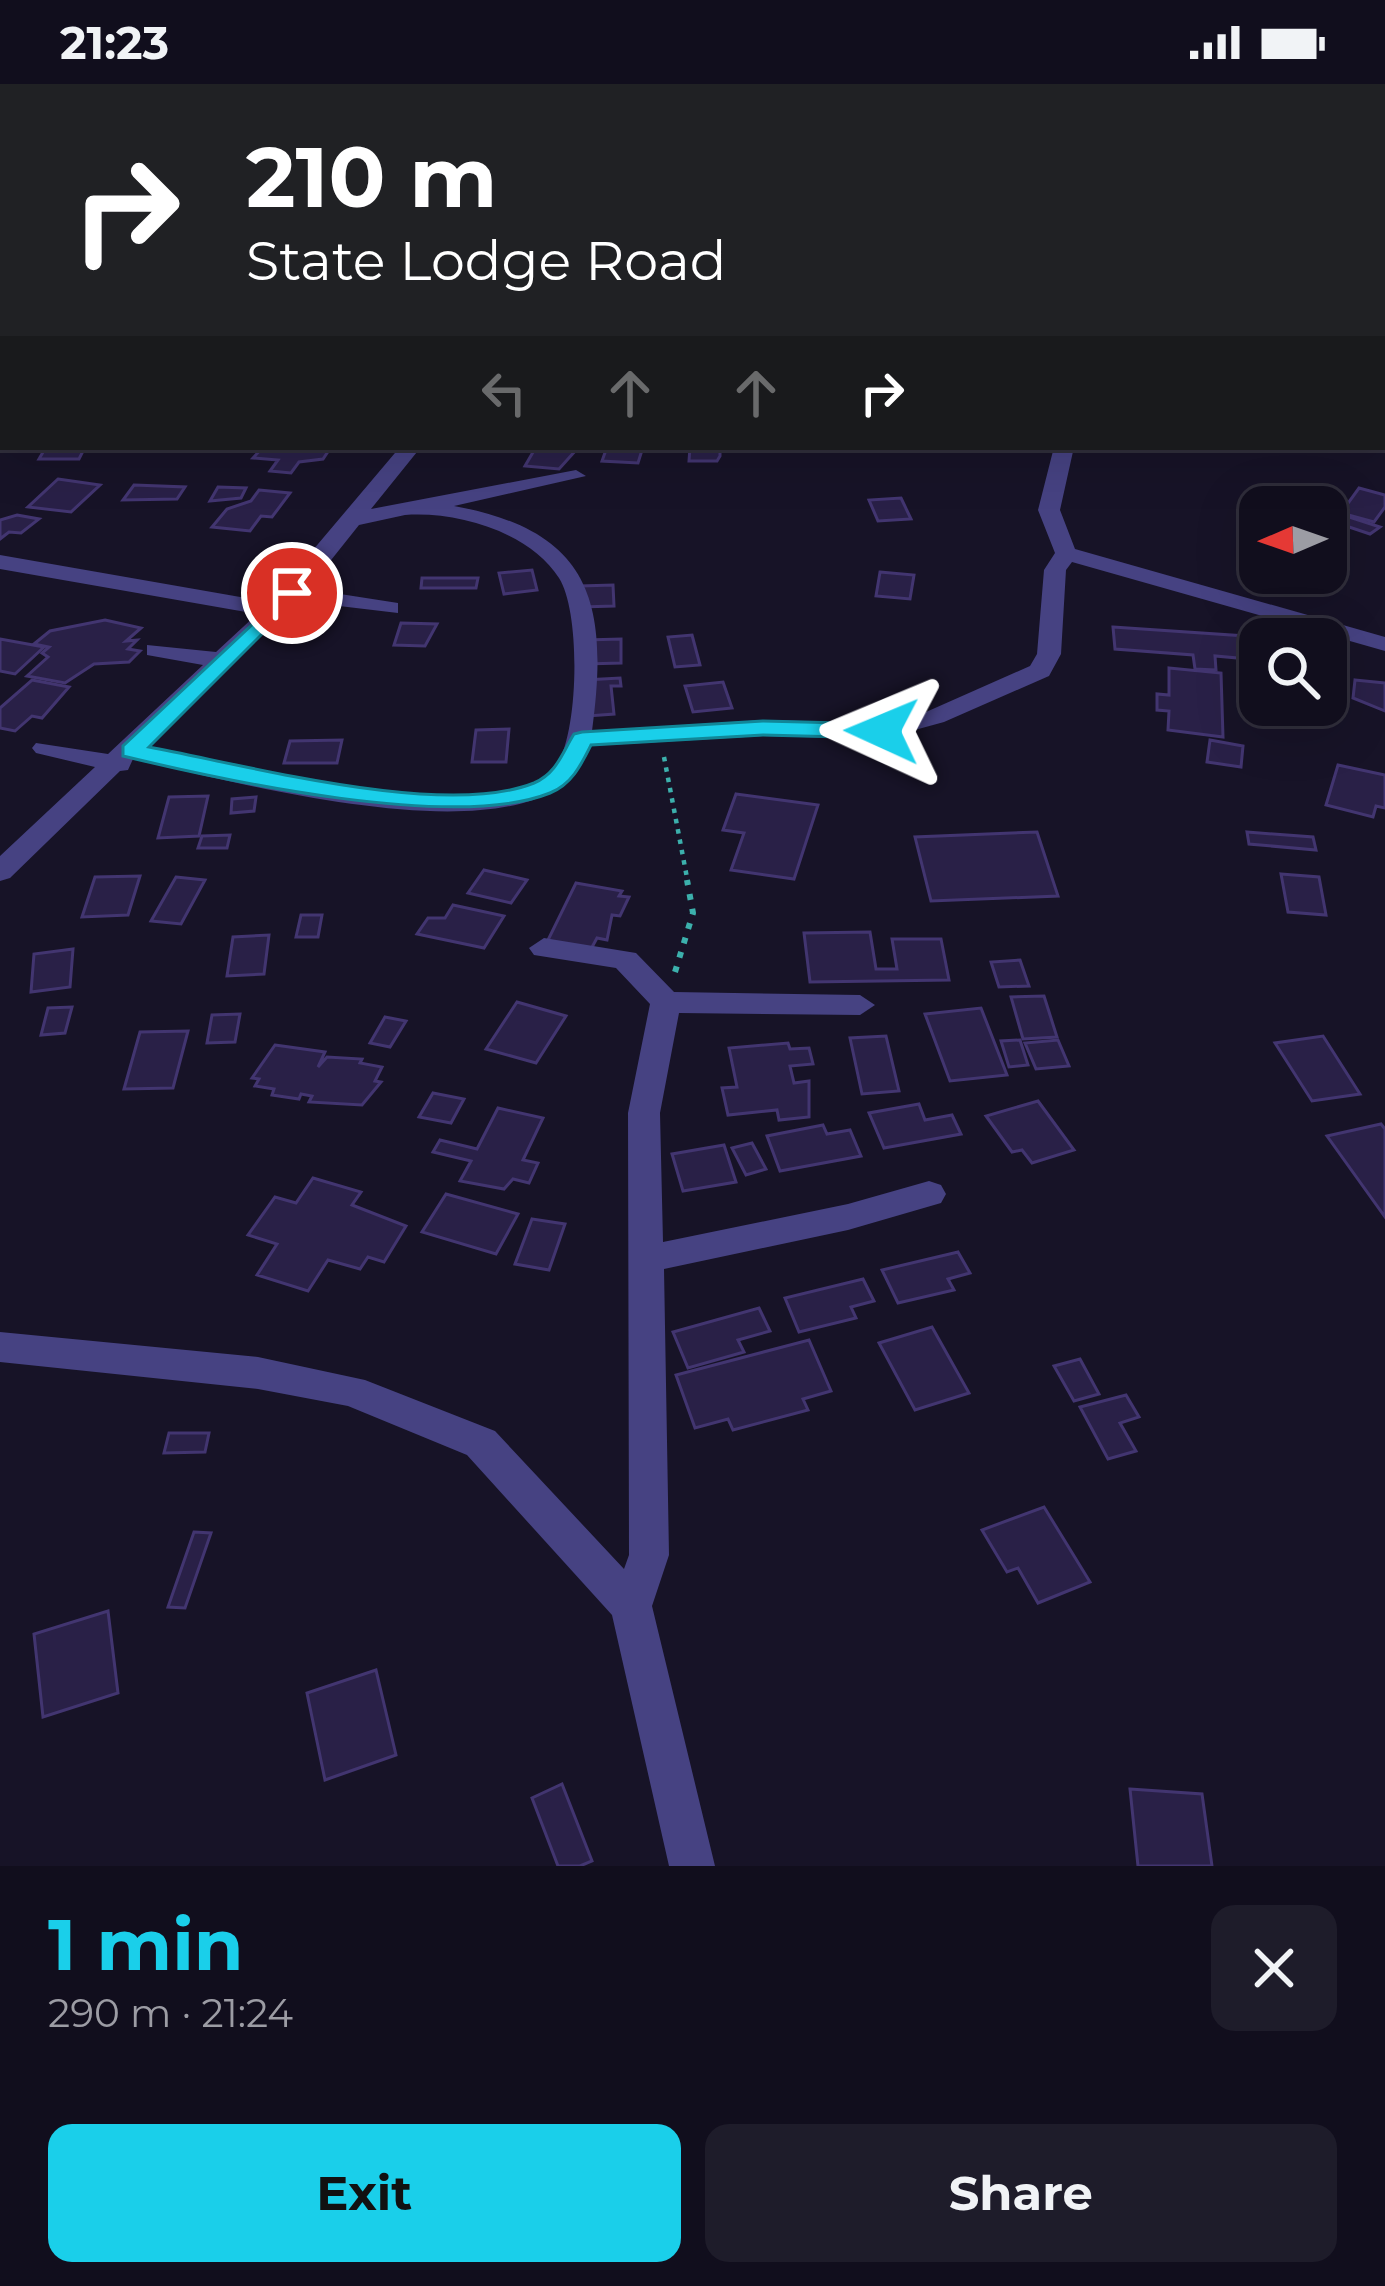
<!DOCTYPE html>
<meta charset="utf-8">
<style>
body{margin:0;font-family:Montserrat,sans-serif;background:#1e1c2a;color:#f1f3f6;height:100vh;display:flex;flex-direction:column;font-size:45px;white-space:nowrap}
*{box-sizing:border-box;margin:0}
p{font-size:39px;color:#9c9ca4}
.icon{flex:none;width:66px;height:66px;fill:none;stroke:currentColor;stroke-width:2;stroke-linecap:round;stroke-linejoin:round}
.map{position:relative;height:1782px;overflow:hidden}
.sheet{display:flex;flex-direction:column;background:#110e1d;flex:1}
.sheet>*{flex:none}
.top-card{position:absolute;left:0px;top:0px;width:1386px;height:366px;box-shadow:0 12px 48px #0002,0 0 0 3px #302e3b;background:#202124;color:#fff;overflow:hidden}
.needle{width:78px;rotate:268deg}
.controls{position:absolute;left:1239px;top:402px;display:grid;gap:24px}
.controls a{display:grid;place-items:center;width:108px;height:108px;border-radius:24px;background:#110e1d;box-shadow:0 12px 48px #0002,0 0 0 3px #302e3b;font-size:60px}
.pin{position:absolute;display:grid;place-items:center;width:102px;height:102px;color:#fff;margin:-51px;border:6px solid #fff;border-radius:50%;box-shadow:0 3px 12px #0007}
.me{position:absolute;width:132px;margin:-66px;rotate:271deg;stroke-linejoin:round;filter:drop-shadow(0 0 9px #0008)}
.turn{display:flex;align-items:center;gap:42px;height:252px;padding:0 48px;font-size:54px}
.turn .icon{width:156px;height:156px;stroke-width:2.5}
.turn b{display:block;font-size:84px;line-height:102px}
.lanes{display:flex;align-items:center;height:114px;padding:0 48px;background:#0003;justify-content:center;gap:60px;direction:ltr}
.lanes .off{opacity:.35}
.round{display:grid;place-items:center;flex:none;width:126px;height:126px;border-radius:24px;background:#1e1c2a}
.overview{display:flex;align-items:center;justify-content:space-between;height:204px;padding:0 48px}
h1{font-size:72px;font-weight:700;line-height:90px;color:#1acfea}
.primary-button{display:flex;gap:24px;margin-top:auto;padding:24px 48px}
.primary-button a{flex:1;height:138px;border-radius:24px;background:#1acfea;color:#111;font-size:48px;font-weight:700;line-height:138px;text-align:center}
.primary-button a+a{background:#1e1c2a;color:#f1f3f6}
.status{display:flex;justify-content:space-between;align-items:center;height:84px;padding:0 60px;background:#110e1d;direction:ltr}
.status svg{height:33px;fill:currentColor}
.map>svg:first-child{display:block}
</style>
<div class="status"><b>21:23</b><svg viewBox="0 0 49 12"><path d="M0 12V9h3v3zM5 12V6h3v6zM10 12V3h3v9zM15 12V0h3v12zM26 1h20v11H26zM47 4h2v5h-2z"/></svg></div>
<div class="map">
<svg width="1385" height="1782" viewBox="0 0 1385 1782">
<rect width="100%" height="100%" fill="#171327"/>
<g fill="#292047" stroke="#423570" stroke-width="3">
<polygon points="46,363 85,363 79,375 39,375"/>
<polygon points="284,363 331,363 323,375 299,378 291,389 270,387 278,376 253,374 262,364"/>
<polygon points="536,363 566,363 577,365 559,385 525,382"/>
<polygon points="607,363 643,363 638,379 602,377"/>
<polygon points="690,363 720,363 720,372 717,377 689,377"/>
<polygon points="58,395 100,401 71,428 28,423"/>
<polygon points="134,401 185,403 177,415 123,416"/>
<polygon points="218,403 246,404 241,414 210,417"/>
<polygon points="1359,404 1385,411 1385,423 1374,438 1341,429"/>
<polygon points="259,406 290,409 272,433 261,432 250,447 212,443 227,425 251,417"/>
<polygon points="901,414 911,435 878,437 869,416"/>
<polygon points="1340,430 1380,443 1370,450 1331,437"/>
<polygon points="17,431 39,435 21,449 9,448 0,455 0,436"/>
<polygon points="532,486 537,506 504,510 499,489"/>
<polygon points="880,488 914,491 910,515 876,512"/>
<polygon points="422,494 478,494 476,504 421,504"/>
<polygon points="613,501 614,522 581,523 580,502"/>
<polygon points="105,536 141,544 126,557 137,556 128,565 140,567 129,578 94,580 65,599 27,592 48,573 42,569 49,563 34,560 50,547"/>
<polygon points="401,539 437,540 425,562 394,561"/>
<polygon points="1113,543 1260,553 1260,576 1215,572 1216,586 1195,585 1193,571 1115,565"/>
<polygon points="692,551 700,581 675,583 668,553"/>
<polygon points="0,555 44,563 15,590 0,587"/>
<polygon points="621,555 621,579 585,580 585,556"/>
<polygon points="1169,584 1221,589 1223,653 1168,646 1169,627 1157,626 1157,610 1169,611"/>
<polygon points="620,594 621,602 611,602 614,630 588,632 585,596"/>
<polygon points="32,596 69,603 42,634 32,632 15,647 0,644 0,624"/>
<polygon points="1355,596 1385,599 1385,627 1353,614"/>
<polygon points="723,598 732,624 693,628 685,602"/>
<polygon points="509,645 506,678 472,678 476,646"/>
<polygon points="342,656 337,679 284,679 290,657"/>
<polygon points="1210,656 1243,662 1241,683 1207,678"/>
<polygon points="1338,681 1385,691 1385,724 1376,722 1373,733 1326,721"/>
<polygon points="736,710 818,721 794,795 731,786 744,749 723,746"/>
<polygon points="208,712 199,752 158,754 169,713"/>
<polygon points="256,713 254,727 231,729 232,715"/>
<polygon points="1037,748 1058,812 931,817 915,753"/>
<polygon points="1247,748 1313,753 1316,766 1249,760"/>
<polygon points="230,751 227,764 198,764 202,752"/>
<polygon points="484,786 527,796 511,819 468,809"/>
<polygon points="1281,790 1319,793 1326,831 1288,828"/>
<polygon points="140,792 128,831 82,833 95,793"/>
<polygon points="176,793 205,796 181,840 151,837"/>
<polygon points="576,799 622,807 619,812 629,813 620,832 612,831 607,856 597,854 591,865 547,858"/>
<polygon points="453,821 504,832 484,864 417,850 428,834 445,834"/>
<polygon points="301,831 322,831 318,853 296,853"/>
<polygon points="870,848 876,885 897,885 892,855 941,855 949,896 810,898 804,849"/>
<polygon points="269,851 264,890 227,892 233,853"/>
<polygon points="73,865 70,903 31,908 34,870"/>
<polygon points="1020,876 1029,902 999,903 991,878"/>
<polygon points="1044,912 1057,953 1023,955 1011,913"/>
<polygon points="517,918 566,932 536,979 486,965"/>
<polygon points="72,923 65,949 41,951 48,924"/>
<polygon points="981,924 1007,991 950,997 925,930"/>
<polygon points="240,930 235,958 207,959 212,931"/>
<polygon points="385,933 406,937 390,963 370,959"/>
<polygon points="188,947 173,1004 124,1005 140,948"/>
<polygon points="886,952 899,1007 862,1010 850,954"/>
<polygon points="1323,952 1360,1010 1312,1017 1275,959"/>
<polygon points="1020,956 1028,981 1009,983 1001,957"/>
<polygon points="1058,956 1069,982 1036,985 1025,959"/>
<polygon points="788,959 790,965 809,964 813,980 790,982 794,999 809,997 809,1033 779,1036 777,1026 728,1031 722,1004 737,1003 729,964"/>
<polygon points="275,961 325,968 318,983 327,973 362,975 360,979 382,983 375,997 381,998 362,1021 309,1018 312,1012 301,1010 299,1015 272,1011 274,1005 255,1002 259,995 252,994"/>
<polygon points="433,1009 464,1015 451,1039 419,1033"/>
<polygon points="1038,1017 1074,1066 1032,1079 1022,1066 1012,1068 986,1032"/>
<polygon points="919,1020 925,1036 952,1031 961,1050 884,1064 869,1029"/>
<polygon points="498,1024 543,1034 523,1076 538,1079 529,1099 513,1095 504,1105 460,1097 471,1077 433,1068 440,1056 477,1065"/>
<polygon points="1381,1040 1385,1045 1385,1133 1327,1052"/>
<polygon points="823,1041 827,1050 850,1046 861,1072 780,1087 767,1052"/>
<polygon points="752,1059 766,1085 746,1091 732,1064"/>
<polygon points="724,1061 736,1098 683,1107 672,1070"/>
<polygon points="313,1094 361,1108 352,1121 406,1142 384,1178 368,1173 360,1185 328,1176 308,1207 257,1191 277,1160 248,1151 275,1113 296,1119"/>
<polygon points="446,1110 518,1130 496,1170 422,1148"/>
<polygon points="532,1135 565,1140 549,1186 515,1180"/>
<polygon points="958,1168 970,1189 948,1195 954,1206 898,1219 882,1186"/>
<polygon points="863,1195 874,1217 851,1223 856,1234 799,1248 785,1214"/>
<polygon points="759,1224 770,1247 738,1256 744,1268 688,1284 673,1248"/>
<polygon points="932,1243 969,1309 915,1326 879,1259"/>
<polygon points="809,1256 831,1307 803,1315 808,1326 733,1346 728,1335 695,1344 676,1291"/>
<polygon points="1080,1275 1099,1310 1074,1317 1054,1282"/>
<polygon points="1126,1311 1139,1333 1120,1339 1136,1367 1108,1375 1080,1323"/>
<polygon points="169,1349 209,1349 205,1368 164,1369"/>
<polygon points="1044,1423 1090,1498 1038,1519 1018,1484 1007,1488 982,1446"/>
<polygon points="194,1448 211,1449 185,1524 168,1523"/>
<polygon points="108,1527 118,1609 43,1633 34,1550"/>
<polygon points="376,1586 396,1671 325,1696 307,1609"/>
<polygon points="562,1700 592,1777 580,1782 558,1782 532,1714"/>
<polygon points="1130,1705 1202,1710 1212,1782 1138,1782"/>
</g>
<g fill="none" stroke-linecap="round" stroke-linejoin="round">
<polyline stroke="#3cb0ac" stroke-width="4.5" stroke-dasharray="4.5 6" stroke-linecap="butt" points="664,673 688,799"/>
<polyline stroke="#3cb0ac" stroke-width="6" stroke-dasharray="6 9" stroke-linecap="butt" points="675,888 693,829 687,796"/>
<g fill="#464282" fill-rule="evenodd">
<polygon points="310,0 324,0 325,3 311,3"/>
<rect x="839" y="0" width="14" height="3"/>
<rect x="1383" y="188" width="2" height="10"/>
<polygon points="3,313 3,329 0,330 0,314"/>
<path d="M400,363H421L371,425L576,386L586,392L454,422C593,447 609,521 592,647L763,636L882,639L926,628L1030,582L1037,570L1044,486L1055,469L1038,426L1054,363H1074L1060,426L1075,465L1385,553V567L1072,478L1066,486L1061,570L1049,592L944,638L882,655L763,652L589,662C556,790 222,694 133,675L128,686L120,687L10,794L0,797V772L95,683L36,669L32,664L36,659L108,670L203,581L147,571V561L216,568L257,530L0,485V471L269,518ZM405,431C457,427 530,448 559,494C581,528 579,649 556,682C549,691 536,698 526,702C434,737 243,682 146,662L297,517L398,529V519L308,505L359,441Z"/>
<polygon points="544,854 636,869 674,908 860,911 875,921 860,931 679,929 660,1029 663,1158 848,1120 929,1097 941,1101 946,1110 941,1119 848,1146 664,1185 669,1471 652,1522 715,1782 669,1782 612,1531 467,1371 348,1322 258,1305 0,1278 0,1248 258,1273 365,1296 495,1347 624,1485 629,1471 628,1029 650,920 616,884 534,871 529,864"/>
</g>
</g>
<path fill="#1acfea" stroke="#118798" stroke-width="3" d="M292,503L302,509L299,513L149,663C246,681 444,735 534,699C557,689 562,669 574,650L582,648L763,637L882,640L894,647L882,654L763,651L591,661C581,681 572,700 550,709C455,747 226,697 123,672V662Z"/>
</svg>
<div class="controls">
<a><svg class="needle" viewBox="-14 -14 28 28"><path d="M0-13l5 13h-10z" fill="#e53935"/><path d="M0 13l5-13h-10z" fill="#9c9ca4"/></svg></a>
<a><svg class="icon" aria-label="search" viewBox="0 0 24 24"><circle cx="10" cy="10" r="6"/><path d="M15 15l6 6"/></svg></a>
</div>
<div class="pin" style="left:292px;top:509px;background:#d93025"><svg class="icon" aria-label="arrive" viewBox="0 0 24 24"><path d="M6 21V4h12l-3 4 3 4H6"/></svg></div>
<svg class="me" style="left:882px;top:647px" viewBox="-20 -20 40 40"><path d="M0-17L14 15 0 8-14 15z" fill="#1acfea" stroke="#fff" stroke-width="4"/></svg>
<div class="top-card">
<div class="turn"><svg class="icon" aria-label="right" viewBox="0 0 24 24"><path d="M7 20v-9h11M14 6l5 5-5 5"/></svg><div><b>210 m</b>State Lodge Road</div></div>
<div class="lanes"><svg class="icon off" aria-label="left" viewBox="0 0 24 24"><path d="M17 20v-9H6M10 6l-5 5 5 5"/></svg><svg class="icon off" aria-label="ahead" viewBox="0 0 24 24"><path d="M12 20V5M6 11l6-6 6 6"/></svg><svg class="icon off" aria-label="ahead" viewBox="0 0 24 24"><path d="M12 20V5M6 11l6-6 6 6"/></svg><svg class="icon" aria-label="right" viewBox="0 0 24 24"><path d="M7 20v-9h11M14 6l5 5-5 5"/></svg></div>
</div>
</div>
<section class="sheet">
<div class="overview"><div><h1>1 min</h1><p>290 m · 21:24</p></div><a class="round"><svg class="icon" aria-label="close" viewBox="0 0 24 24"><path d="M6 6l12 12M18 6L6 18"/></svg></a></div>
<div class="primary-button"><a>Exit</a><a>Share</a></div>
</section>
